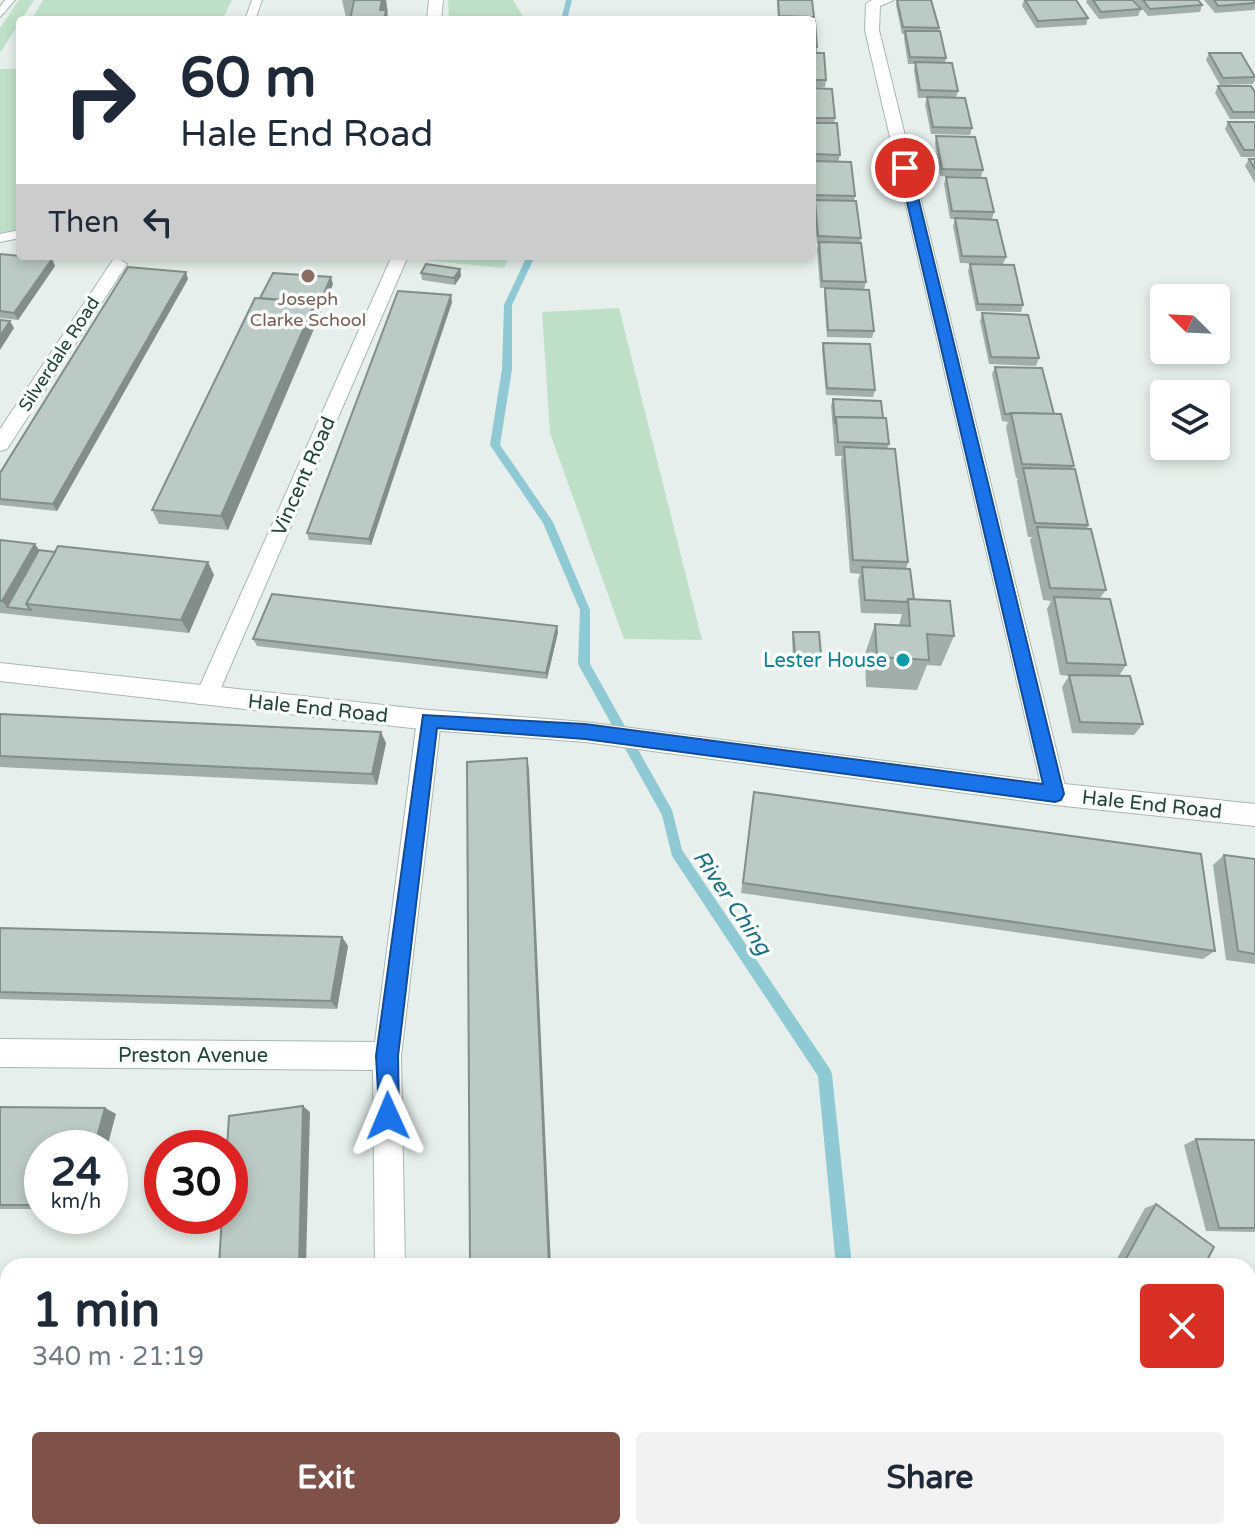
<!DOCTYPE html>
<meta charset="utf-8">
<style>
body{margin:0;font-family:"Varela Round",sans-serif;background:#f2f2f3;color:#1f2937;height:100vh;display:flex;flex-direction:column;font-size:30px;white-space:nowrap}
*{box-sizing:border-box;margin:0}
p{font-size:26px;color:#747a83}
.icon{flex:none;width:44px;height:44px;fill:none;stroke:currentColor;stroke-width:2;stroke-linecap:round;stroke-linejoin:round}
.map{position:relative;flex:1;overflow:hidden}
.drawer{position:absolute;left:0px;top:1258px;width:1256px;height:282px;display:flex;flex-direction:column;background:#fff;border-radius:24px 24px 0 0;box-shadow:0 4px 12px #0003}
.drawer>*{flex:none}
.hud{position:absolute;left:16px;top:16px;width:800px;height:244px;border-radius:8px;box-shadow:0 4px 12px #0003;background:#fff;color:#1f2937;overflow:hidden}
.needle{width:52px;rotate:294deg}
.tools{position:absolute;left:1150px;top:284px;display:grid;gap:16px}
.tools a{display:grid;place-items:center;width:80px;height:80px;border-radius:8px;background:#fff;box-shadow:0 4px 12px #0003;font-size:40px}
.speed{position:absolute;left:24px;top:1130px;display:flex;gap:16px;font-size:40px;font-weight:700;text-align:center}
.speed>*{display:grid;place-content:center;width:104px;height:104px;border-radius:50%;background:#fff;box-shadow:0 4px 12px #0003;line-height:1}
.speed small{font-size:20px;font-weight:400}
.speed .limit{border:12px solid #d22;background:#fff;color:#111}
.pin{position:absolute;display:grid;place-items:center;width:68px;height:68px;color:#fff;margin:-34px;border:4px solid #fff;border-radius:50%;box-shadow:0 2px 8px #0007}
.me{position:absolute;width:88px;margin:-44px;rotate:359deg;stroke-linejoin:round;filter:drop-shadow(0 0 6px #0008)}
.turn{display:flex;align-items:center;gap:28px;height:168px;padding:0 32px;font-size:36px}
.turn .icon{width:104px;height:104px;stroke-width:2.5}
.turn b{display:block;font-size:56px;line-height:68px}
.then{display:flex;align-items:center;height:76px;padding:0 32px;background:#0003;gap:16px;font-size:30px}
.round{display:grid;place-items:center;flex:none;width:84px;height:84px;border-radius:8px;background:#f2f2f3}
.headline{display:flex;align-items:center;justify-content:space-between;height:136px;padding:0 32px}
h1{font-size:48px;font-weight:700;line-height:60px}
.cta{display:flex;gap:16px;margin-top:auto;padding:16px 32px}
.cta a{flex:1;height:92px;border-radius:8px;background:#7f5249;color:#fff;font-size:32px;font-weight:700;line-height:92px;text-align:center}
.cta a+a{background:#f2f2f3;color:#1f2937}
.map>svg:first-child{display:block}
</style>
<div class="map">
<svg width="1255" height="1539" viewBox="0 0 1255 1539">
<rect width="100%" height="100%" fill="#e6efeb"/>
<g fill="#bfe0c8">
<polygon points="19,0 34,0 0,53 0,28"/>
<polygon points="43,0 232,0 222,20 31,20"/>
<polygon points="448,0 513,0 525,20 449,20"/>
<polygon points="0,69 20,69 20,232 0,235"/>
<polygon points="415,256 510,256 504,268 414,259"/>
<polygon points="619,308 702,640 624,639 550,433 542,312"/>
</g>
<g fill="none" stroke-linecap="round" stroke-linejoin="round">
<g fill="#8ec9d4" fill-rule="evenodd">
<polygon points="566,0 572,0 567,20 561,20"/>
<polygon points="527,256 535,256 512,305 512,369 500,445 553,522 590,610 590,664 672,810 682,850 830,1069 832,1074 852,1266 836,1266 818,1076 672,856 662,815 578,664 580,610 543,523 490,445 502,369 504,305"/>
<polygon points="835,1532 853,1532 851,1539 833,1539"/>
</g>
<defs>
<g id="service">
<polygon points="5,0 15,0 0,17 0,7"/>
<polygon points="252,0 262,0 255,20 245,20"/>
<polygon points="20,230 20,238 0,242 0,234"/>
</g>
<g id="minor">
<polygon points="429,0 443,0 441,20 427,20"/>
<polygon points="872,0 894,0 880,6 879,30 1067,794 1064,801 1055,805 1046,801 1043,794 865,30 866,4"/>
<polygon points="392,256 408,256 217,697 214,704 198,704 195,697"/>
<polygon points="119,259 127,264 7,449 0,451 0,429 113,260"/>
<polygon points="429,710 437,713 441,720 401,1056 405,1266 375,1266 373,1070 0,1067 0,1039 375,1042 417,720 421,713"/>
<rect x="383" y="1532" width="34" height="7"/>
</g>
<polygon id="tertiary" points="0,663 429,710 585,722 1055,783 1255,804 1255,826 1055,805 585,742 429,730 0,681"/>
</defs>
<use href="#service" stroke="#a8b8b2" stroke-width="2"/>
<use href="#minor" stroke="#a8b8b2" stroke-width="2"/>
<use href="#tertiary" stroke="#a8b8b2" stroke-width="2"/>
<use href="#service" fill="#fff" fill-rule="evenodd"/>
<use href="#minor" fill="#fff" fill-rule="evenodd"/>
<use href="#tertiary" fill="#fff" fill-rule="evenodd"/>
</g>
<g fill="#a1aea9">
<polygon points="342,0 386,0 388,11 387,15 346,18"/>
<polygon points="777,0 812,0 813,21 817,47 817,53 826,80 825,87 812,87 812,20 778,20"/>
<polygon points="897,0 931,0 939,28 938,31 946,58 945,63 958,91 956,97 972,128 970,135 931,134 925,104 927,98 918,98 914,70 915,64 908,64 904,38 904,34 902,34 896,5"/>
<polygon points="1024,0 1076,0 1088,18 1086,25 1036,28 1022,6"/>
<polygon points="1087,0 1133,0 1141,9 1138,16 1099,19 1086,2"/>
<polygon points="1135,0 1198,0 1202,5 1200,12 1148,16"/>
<polygon points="1204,0 1254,0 1255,8 1254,10 1215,13"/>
<polygon points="1209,53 1255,75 1255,80 1253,84 1220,85 1206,60"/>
<polygon points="1218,86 1255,92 1255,119 1230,119 1215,93"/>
<polygon points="812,88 835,118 834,123 840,155 838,162 855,196 854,201 861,238 860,243 866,282 864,289 820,288 817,249 818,244 817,244 814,208 815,202 812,202"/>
<polygon points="1228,122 1255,122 1255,157 1241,157 1225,129"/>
<polygon points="936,136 983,170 981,177 940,176 935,144"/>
<polygon points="1249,159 1255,159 1255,183 1245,166"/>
<polygon points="946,177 994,212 992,219 1006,257 1003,264 960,263 953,226 955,219 950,219 944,184"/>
<polygon points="0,254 52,259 55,266 18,320 0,318"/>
<polygon points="970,264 1023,305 1021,312 976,311 968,271"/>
<polygon points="460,269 461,276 455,285 422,280 421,273"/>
<polygon points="188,279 57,511 0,505 0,473"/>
<polygon points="333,284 228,530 159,524 152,510"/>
<polygon points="825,288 874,331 872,338 827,337 824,295"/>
<polygon points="452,302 371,545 309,540 307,533"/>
<polygon points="982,313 1039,358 1036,366 989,364 980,321"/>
<polygon points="823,343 875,390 873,397 826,395 822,350"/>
<polygon points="995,367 1053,414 1074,466 1072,469 1088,525 1087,529 1106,590 1100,598 1126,665 1119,676 1143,724 1134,735 1072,733 1062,687 1069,676 1060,675 1047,609 1051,601 1043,600 1030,540 1032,537 1028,537 1017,481 1018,478 1016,478 1006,427 1008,422 1002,421 992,374"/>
<polygon points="833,399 883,418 889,444 887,449 908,562 906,569 914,599 954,636 941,666 927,665 917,690 866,687 865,654 875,624 899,625 902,614 861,613 858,580 860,574 850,573 841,461 842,456 835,456 831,406"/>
<polygon points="0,540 39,550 214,575 189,633 0,613"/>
<polygon points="558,632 547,679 257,646 253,639"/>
<polygon points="793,632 821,655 820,661 793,660 792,638"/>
<polygon points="0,714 386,743 377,785 0,767"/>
<polygon points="754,792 1215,951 1203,959 741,893"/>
<polygon points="1224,855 1255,859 1255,964 1226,960 1213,865"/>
<polygon points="0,928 342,937 348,946 337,1009 0,999"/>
<polygon points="0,1107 105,1108 116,1114 42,1148 42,1209 0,1209"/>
<polygon points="1196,1139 1255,1140 1255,1232 1206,1231 1184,1145"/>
<polygon points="1156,1204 1204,1266 1113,1266 1145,1208"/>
<polygon points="1137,1532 1220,1532 1222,1539 1139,1539"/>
</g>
<g fill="#838d89">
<polygon points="382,0 386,0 388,20 382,20 380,10"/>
<polygon points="52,259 55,266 18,320 14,313"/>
<polygon points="460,269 461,276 455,285 454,278"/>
<polygon points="186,272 188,279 57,511 53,504"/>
<polygon points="331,277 333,284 319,317 317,309"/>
<polygon points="451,295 452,302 371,545 369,539"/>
<polygon points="315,303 319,317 228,530 221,516"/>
<polygon points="10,321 14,328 0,350 0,336"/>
<polygon points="35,544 44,557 7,607 2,601"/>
<polygon points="208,562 214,575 189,633 181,620"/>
<polygon points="557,626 558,632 547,679 546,673"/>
<polygon points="381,732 386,743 377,785 372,774"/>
<polygon points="527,758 529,769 551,1266 549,1266"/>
<polygon points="342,937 348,946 337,1009 331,1001"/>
<polygon points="303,1106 310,1112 306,1266 299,1266"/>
<polygon points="105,1108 116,1114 107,1148 94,1148"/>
<rect x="291" y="1532" width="8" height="7"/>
</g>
<g fill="#bbcac4" stroke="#838d89" stroke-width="2">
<polygon points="354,0 382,0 380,10 386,10 384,20 350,20"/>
<polygon points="778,0 812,0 814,17 779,16"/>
<polygon points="897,0 931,0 939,28 903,27"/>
<polygon points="1025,0 1076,0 1088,18 1038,21"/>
<polygon points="1093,0 1133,0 1141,9 1101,12"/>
<polygon points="1143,0 1198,0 1202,5 1150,9"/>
<polygon points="1214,0 1254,0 1255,3 1218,6"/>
<polygon points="812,21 815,21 817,47 812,47"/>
<polygon points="905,31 940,31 946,58 910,57"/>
<polygon points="812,53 824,53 826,80 812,80"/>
<polygon points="1209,53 1241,53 1255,77 1223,78"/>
<polygon points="915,62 952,63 958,91 920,90"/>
<polygon points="1218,86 1251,86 1255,92 1255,112 1233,112"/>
<polygon points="812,88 832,89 835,118 812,118"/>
<polygon points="927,97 965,98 972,128 933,127"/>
<polygon points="1228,122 1255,122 1255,150 1244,150"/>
<polygon points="812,123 837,123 840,155 812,154"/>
<polygon points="936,136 975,137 983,170 942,169"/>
<polygon points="1249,159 1255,159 1255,169"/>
<polygon points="812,161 851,162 855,196 814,195"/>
<polygon points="946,177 986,178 994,212 952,211"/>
<polygon points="815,200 856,201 861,238 818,236"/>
<polygon points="955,218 997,220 1006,257 962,256"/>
<polygon points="819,242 861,243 866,282 822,281"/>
<polygon points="0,254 52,259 14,313 0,311"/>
<polygon points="426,264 460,269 454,278 421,273"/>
<polygon points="970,264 1014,265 1023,305 978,304"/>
<polygon points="128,267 186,272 53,504 0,499 0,473"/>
<polygon points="273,273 331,277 317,309 315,303 260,298"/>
<polygon points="825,288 869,290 874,331 828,330"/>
<polygon points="398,291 451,295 369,539 307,533"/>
<polygon points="255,298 315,303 221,516 152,510"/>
<polygon points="982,313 1028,315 1039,358 991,357"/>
<polygon points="0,320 10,321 0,336"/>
<polygon points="823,343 870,344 875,390 827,388"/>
<polygon points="995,367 1042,368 1054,414 1011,413 1012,414 1005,414"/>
<polygon points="833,399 881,401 883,418 836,417 835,424"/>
<polygon points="1011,413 1061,414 1074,466 1022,464"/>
<polygon points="836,417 886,418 889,444 838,442"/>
<polygon points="844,447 895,449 908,562 853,560"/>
<polygon points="1023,468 1075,469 1088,525 1035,523"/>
<polygon points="1037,527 1091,529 1106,590 1050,588"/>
<polygon points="0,540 35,544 2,601 0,601"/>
<polygon points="58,546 208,562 181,620 26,604"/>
<polygon points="39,550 55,552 26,604 31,610 7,607"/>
<polygon points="862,567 910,569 914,599 908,599 907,602 865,600"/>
<polygon points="272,594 557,626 546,673 253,639"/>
<polygon points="1054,597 1110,599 1126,665 1067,663"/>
<polygon points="908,599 950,601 954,636 927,634 929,660 877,657 875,624 910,626"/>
<polygon points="793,632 819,632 821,655 795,654"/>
<polygon points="1069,675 1130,676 1143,724 1080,722"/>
<polygon points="0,714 381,732 372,774 0,756"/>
<polygon points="527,758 549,1266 470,1266 467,762"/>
<polygon points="754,792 1201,854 1215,951 743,883"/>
<polygon points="1224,855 1255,859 1255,954 1238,951"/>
<polygon points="0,928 342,937 331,1001 0,992"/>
<polygon points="303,1106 299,1266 219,1266 222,1216 230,1216 230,1148 227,1148 229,1116"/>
<polygon points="0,1107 105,1108 94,1148 42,1148 42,1205 0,1205"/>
<polygon points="1196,1139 1255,1140 1255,1228 1219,1228"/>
<polygon points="1156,1204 1214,1247 1204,1266 1122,1266"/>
<polygon points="202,1532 291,1532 291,1539 201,1539"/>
<rect x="471" y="1532" width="90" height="7"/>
<polygon points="1150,1532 1220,1532 1222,1539 1151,1539"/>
</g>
<polygon fill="#1a73e8" stroke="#114b97" stroke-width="2" points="905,164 911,168 1064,794 1061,800 1055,802 585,739 437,728 398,1056 399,1116 396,1124 388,1127 380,1124 376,1056 423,715 585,724 1043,784 899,168"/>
<circle fill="#8d6e63" stroke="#f7fbf9" stroke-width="3" cx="308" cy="276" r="8"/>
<circle fill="#0f9aa8" stroke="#f7fbf9" stroke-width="3" cx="903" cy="660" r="8"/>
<g text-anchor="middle" stroke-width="7" stroke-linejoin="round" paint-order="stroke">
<g font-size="18" fill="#785e54" stroke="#f7fbf9">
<text x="308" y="305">Joseph<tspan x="308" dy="21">Clarke School</tspan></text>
</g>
<g font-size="18" fill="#24423a" stroke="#f7fbf9">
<text transform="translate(59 354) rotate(-57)" y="6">Silverdale Road</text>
</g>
<g font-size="20" fill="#24423a" stroke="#f7fbf9">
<text transform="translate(303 476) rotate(-66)" y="7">Vincent Road</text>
<text transform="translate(318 708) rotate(6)" y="7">Hale End Road</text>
<text transform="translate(1152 804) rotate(6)" y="7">Hale End Road</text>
<text x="193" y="1062">Preston Avenue</text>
</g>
<g font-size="20" fill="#0d838f" stroke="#f7fbf9" text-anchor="end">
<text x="887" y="667">Lester House</text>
</g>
<g font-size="22" font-style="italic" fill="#1c6f80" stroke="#f7fbf9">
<text transform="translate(733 902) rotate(56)" y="8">River Ching</text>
</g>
</g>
</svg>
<div class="tools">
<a><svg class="needle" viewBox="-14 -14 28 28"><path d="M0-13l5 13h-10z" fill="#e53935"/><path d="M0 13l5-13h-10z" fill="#747a83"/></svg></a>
<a><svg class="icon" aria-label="layers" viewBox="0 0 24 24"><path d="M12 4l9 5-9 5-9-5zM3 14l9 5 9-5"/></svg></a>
</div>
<div class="speed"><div>24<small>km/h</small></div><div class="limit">30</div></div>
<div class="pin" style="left:905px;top:168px;background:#d93025"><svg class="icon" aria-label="arrive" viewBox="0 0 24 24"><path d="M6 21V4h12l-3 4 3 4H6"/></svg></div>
<svg class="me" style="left:388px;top:1116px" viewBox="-20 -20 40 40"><path d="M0-17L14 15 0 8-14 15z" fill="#1a73e8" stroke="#fff" stroke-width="4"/></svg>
<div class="hud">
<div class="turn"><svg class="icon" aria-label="right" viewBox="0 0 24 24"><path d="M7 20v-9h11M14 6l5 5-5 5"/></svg><div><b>60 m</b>Hale End Road</div></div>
<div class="then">Then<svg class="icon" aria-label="left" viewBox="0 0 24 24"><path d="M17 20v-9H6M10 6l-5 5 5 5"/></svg></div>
</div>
<section class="drawer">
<div class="headline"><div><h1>1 min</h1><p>340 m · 21:19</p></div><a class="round" style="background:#d93025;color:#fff"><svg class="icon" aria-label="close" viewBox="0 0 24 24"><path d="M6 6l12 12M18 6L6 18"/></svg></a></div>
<div class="cta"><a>Exit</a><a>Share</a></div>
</section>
</div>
